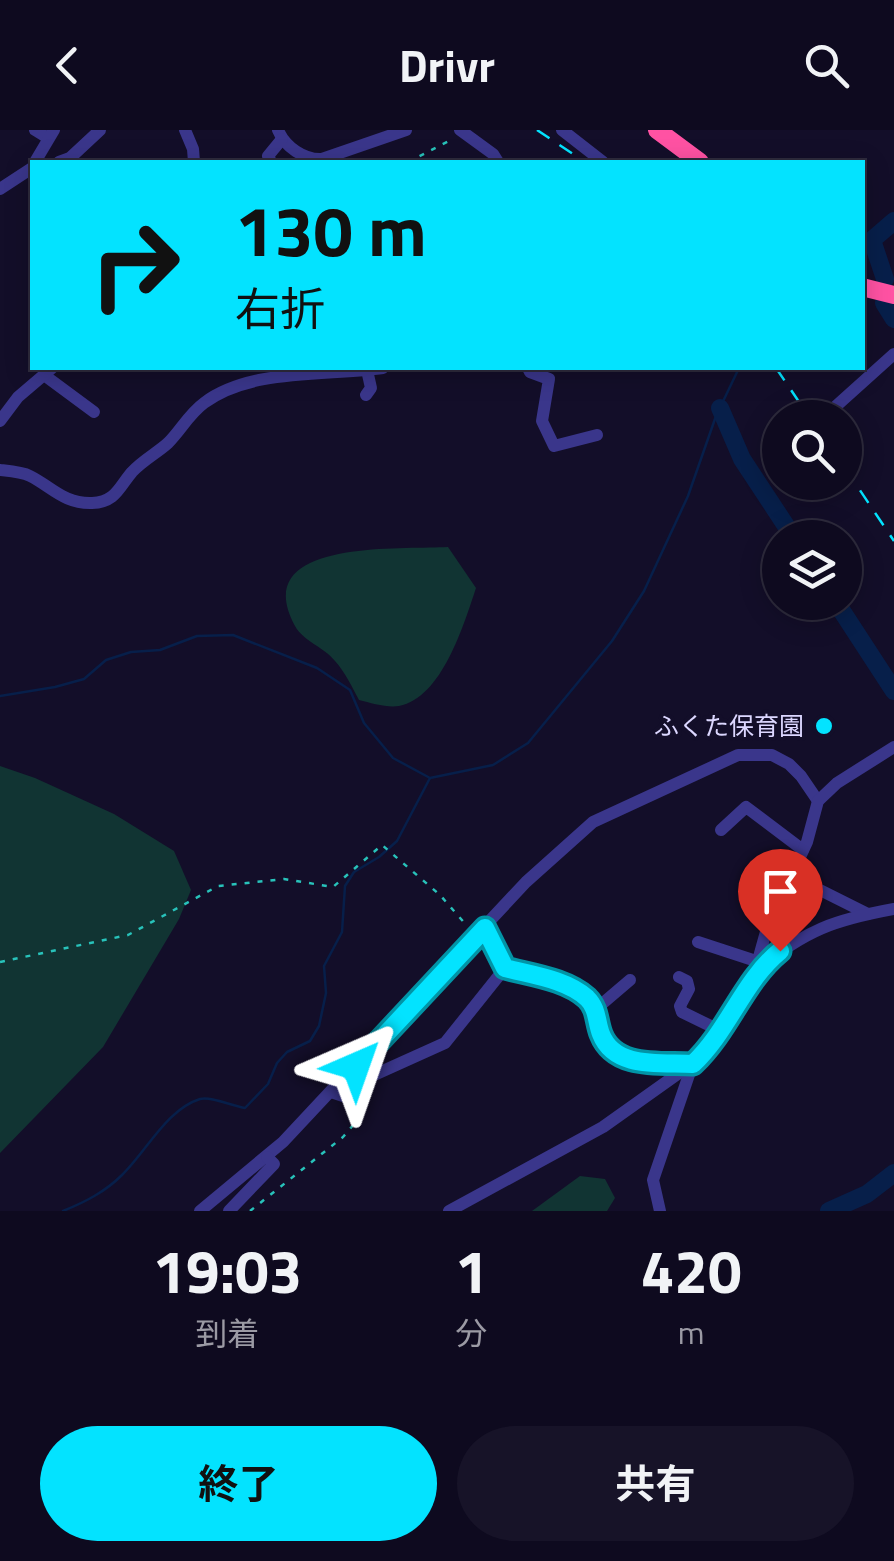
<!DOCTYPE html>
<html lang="ja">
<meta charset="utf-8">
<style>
body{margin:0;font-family:"Titillium Web","Noto Sans JP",sans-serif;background:#171328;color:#f1f3f6;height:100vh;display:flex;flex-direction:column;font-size:38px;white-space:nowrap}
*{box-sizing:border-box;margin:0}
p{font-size:32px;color:#9b9aa4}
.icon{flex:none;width:55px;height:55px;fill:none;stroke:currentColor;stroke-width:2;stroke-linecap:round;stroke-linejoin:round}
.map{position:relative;height:1081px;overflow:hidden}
.drawer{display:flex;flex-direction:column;background:#0e0a1f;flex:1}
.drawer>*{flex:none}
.guide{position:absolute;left:30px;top:30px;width:835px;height:210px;border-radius:0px;box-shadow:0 5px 25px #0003,0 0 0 2px #2e2b3d;background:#03e3ff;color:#111;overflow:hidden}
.fabs{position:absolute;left:762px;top:270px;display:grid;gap:20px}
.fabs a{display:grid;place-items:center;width:100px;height:100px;border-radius:50%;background:#0e0a1f;box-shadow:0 5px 25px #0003,0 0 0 2px #2e2b3d;font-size:50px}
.pin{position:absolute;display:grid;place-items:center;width:85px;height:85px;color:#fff;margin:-102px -42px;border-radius:50% 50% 50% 0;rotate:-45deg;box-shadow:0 0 10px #0007}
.pin .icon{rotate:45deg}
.me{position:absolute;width:110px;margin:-55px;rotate:43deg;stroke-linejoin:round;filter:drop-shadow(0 0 8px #0008)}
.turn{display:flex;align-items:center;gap:35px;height:210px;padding:0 40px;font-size:45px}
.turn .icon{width:130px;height:130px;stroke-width:2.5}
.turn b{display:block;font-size:70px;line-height:85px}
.eta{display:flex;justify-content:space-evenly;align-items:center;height:170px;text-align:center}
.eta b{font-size:60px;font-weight:700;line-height:70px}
.primary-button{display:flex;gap:20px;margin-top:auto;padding:20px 40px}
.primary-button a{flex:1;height:115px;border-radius:60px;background:#03e3ff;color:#111;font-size:40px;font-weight:700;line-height:115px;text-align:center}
.primary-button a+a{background:#171328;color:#f1f3f6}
header{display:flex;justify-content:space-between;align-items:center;height:130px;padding:0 40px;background:#0e0a1f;font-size:45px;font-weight:700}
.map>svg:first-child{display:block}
</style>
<header><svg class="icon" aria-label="back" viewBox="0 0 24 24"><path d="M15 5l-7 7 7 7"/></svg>Drivr<svg class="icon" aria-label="search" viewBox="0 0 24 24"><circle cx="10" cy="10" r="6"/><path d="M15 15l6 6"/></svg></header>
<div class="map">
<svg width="894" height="1081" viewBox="0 0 894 1081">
<rect width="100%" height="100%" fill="#130e29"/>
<g fill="#113433">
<path d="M448,417L476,458C464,494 442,568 399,576C387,578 371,573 359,570C352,557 345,542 335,531C324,517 303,511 295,496C247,408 401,420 448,417Z"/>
<polygon points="0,636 35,648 114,684 174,721 191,760 179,789 103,917 0,1023"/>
<polygon points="580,1046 605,1049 615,1068 607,1081 532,1081"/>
</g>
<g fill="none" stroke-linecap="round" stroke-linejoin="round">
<g stroke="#071f4a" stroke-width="2.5">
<polyline points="862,119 872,110"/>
<polyline points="0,566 55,557 84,549 106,530 131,522 160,520 197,506 233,505 317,538 350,560 364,593 393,628 430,648 493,635 528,613 612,511 644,461 688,366 716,286 739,238"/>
<path d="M63,1081C85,1072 105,1062 122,1045C146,1022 167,979 200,969C211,966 232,976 245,978L268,954L277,933L287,922L310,911L319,896L326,863L324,836L342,802L345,756L354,742L379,727L397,711L430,648"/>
</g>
<g stroke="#071f4a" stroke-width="18">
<polyline points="885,149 872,110 894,91"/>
<polyline points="884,173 894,189"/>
<polyline points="720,278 742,329 794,408"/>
<polyline points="836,472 894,561"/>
<polyline points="829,1081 867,1064 894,1043"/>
</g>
<g stroke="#28c2ba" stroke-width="2.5" stroke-dasharray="5 8" stroke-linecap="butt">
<polyline points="408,32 451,10"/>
<polyline points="0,832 128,805 218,756 284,749 333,757 382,715 440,765 468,797"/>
<polyline points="250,1081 343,1007 355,993 366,963"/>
</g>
<g stroke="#3a368b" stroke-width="12">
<polyline points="35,0 48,8"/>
<polyline points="185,0 193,19 194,32"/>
<path d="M278,0C285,17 304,30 322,29L406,0"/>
<polyline points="460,0 493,24 498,32"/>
<polyline points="562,0 603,32"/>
<polyline points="35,32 54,0"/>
<polyline points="59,32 70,28 100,0"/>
<polyline points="271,32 268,26 282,9"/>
<polyline points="0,59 32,38"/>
<polyline points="528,238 530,242 549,249 542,291 554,316 597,305"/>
<polyline points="44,245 94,282"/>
<polyline points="366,265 371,258 367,240"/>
<polyline points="825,286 894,224"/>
<polyline points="0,291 18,267 52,238"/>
<path d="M0,340C9,341 22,342 30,346C52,357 64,374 92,373C116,372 119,357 132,342C143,330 157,323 168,313C181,300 189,284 204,273C250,238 328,246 383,238"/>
<polyline points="721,700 746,677 803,720"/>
<polyline points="792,746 868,784"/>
<polyline points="698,812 759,832"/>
<path d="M505,838C531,845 566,849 587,868C598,879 596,891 601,904C616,940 661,932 693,933L653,1050L660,1081"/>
<path d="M758,839C806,800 834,790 894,779"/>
<polyline points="679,847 687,851 689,859 680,876 682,882 721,901"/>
<polyline points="596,879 630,850"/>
<polyline points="331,962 343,966 374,945 445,913 505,838 485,798"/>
<polyline points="200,1081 283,1012 526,752 593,692 738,625 772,625 789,634 801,646 818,671"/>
<polyline points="229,1081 274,1034 267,1027"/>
<polyline points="449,1081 603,997 693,933 709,919 752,852 767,798 807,712 818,671 837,653 894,617"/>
</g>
<g stroke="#ff52a3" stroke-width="18">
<polyline points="657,0 700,32"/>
<polyline points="862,157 894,165"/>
</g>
<g stroke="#03e3ff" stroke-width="2.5" stroke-dasharray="15 12" stroke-linecap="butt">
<polyline points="537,0 585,32"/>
<polyline points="776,238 810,288"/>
<polyline points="845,338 894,411"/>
</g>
</g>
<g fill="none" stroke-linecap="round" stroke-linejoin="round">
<defs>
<path id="route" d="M356,936L485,798L505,838C531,845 566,849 587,868C598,879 596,891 601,904C615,940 662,932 693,934C729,900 743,851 780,821"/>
</defs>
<use href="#route" stroke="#0294a6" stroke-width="25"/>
<use href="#route" stroke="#03e3ff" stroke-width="18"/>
</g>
<circle fill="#03e3ff" stroke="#130e29" stroke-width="4" cx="824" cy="596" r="10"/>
<g text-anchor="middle" stroke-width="8" stroke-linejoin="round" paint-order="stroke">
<g font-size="25" fill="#dcd7ff" stroke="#130e29" text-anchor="end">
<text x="804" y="605">ふくた保育園</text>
</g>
</g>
</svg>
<div class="fabs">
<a><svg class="icon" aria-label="search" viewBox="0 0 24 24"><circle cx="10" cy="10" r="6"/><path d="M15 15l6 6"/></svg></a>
<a><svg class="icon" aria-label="layers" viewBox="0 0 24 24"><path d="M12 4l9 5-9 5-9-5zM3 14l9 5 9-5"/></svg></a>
</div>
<div class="pin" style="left:780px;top:821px;background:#d93025"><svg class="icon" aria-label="arrive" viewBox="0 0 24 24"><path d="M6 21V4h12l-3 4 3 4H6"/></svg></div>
<svg class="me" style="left:356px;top:936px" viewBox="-20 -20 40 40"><path d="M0-17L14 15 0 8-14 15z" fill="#03e3ff" stroke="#fff" stroke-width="4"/></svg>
<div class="guide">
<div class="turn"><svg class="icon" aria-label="right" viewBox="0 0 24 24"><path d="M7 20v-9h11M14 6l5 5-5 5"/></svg><div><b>130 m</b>右折</div></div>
</div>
</div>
<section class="drawer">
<div class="eta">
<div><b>19:03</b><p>到着</p></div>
<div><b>1</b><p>分</p></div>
<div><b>420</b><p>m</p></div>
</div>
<div class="primary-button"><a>終了</a><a>共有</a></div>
</section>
